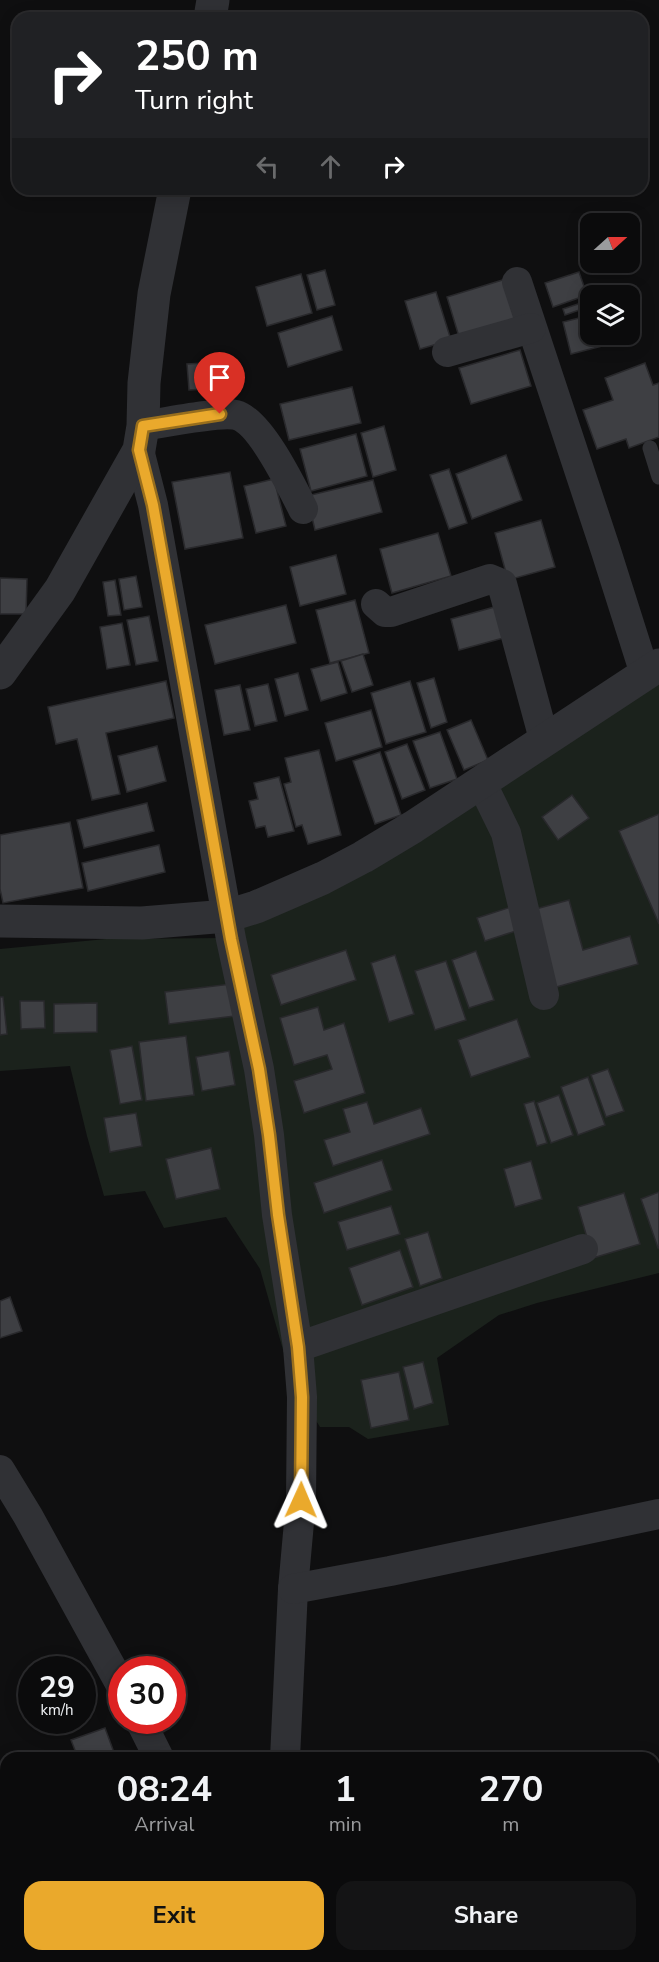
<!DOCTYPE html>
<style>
body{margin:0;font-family:"Nunito Sans",sans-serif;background:#141415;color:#f1f3f6;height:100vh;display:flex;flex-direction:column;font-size:22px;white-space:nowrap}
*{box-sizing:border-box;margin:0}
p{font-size:20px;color:#9a9b9d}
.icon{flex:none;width:33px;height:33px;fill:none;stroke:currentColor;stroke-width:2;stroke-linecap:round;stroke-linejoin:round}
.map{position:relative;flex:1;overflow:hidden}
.sheet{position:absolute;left:0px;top:1752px;width:660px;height:210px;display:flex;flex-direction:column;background:#0b0b0c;border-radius:18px 18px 0 0;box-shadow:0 3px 15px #0003,0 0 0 2px #2b2b2d}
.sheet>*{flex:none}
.guide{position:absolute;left:12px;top:12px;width:636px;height:183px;border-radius:18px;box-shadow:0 3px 15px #0003,0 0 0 2px #2b2b2d;background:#202124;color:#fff;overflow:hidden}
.needle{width:39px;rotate:69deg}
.fabs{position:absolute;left:580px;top:213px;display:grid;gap:12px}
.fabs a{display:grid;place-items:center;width:60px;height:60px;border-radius:12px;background:#0b0b0c;box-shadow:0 3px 15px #0003,0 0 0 2px #2b2b2d;font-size:30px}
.speed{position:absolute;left:18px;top:1656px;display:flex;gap:12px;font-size:30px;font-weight:700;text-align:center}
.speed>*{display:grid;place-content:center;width:78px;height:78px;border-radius:50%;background:#0b0b0c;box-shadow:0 3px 15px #0003,0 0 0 2px #2b2b2d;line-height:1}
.speed small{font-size:15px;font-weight:400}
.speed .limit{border:9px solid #d22;background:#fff;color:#111}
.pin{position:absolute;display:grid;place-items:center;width:51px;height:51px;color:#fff;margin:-62px -26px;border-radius:50% 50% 50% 0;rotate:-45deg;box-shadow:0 0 6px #0007}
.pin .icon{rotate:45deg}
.me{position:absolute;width:66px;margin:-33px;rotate:1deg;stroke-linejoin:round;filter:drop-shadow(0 0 4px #0008)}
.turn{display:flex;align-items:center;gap:21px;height:126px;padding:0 24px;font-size:27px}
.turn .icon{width:78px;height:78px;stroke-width:2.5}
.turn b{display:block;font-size:42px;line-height:51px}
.lanes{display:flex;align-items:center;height:57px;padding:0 24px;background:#0003;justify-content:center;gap:30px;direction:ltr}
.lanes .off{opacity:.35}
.eta{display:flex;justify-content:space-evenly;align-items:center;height:102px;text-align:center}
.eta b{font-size:36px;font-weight:700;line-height:42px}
.button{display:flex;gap:12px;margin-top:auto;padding:12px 24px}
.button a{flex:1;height:69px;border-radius:18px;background:#eaa92c;color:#111;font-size:24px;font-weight:700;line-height:69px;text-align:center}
.button a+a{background:#141415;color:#f1f3f6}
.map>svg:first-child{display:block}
</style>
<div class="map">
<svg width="659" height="1962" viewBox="0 0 659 1962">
<rect width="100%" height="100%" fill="#0f0f10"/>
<g fill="#1b221c">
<polygon points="659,663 659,1273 537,1303 499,1315 437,1358 449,1425 368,1439 349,1427 320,1427 307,1406 225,914 417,840"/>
<polygon points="226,938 299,1406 260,1269 226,1217 164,1228 145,1191 104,1196 87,1136 70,1066 0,1071 0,949 106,939"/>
</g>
<g fill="#3e3f43" stroke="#29292c" stroke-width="1.5">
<polygon points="325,270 335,305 317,310 307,275"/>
<polygon points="579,272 587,295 553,307 545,283"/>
<polygon points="301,274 312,313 267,326 256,287"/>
<polygon points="509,278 522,321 460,340 447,297"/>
<polygon points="436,292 451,340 420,349 405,301"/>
<polygon points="587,301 588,307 565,315 563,309"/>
<polygon points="630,310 637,337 571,354 563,322 591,315 591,334 630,334"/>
<polygon points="332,316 342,350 288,367 278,333"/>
<polygon points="520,350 531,386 471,404 459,368"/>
<polygon points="223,362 225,388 189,390 187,364"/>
<polygon points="645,363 653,385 659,383 659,437 629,448 626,439 597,449 583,410 613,400 605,378"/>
<polygon points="352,387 361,423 289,440 280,404"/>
<polygon points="384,426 396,470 373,477 361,433"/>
<polygon points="356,434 367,476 311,491 300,449"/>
<polygon points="506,455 522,500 472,519 456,474"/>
<polygon points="449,469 467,523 449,529 430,475"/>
<polygon points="230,472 243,538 185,549 172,482"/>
<polygon points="274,479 286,526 256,533 244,486"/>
<polygon points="373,480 382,512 315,530 307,496"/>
<polygon points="541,520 555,567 508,580 495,533"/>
<polygon points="438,533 451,576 392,593 380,549"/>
<polygon points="336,555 346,594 300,606 290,567"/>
<polygon points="136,576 142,607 124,610 119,579"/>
<polygon points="0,578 27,579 26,614 0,614"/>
<polygon points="115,580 121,615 108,616 103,582"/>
<polygon points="355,600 369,653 330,663 316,610"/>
<polygon points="286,605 296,643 215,664 205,625"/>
<polygon points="498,606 507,637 459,650 451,619"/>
<polygon points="149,616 158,661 136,665 127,620"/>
<polygon points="122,623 130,665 107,669 100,627"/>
<polygon points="363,654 373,685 352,692 341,661"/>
<polygon points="338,662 347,693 321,701 311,669"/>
<polygon points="298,673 308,710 285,716 275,679"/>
<polygon points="434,678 447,722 431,728 417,683"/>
<polygon points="166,681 174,718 106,733 120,794 92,800 77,739 56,744 48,707"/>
<polygon points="410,681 426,732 386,744 371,693"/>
<polygon points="268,684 277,721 255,726 246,689"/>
<polygon points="240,685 250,730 224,735 215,690"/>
<polygon points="371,710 382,747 336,761 325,723"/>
<polygon points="471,720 488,760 464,770 447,730"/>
<polygon points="440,732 457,779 430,788 413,741"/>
<polygon points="407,744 425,790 402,799 385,752"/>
<polygon points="157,746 166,781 127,792 118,756"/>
<polygon points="319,750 341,835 308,844 302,825 296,827 284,784 291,782 285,758"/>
<polygon points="380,752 401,815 375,824 353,761"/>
<polygon points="279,777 294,831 268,837 265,826 256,828 249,801 258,799 254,783"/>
<polygon points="572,795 589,818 558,840 542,817"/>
<polygon points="147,803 154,831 84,848 77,820"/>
<polygon points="659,814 659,924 619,831"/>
<polygon points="70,822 83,888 3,903 0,889 0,835"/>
<polygon points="159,845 165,872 88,891 82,863"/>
<polygon points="569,900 583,950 630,936 638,964 553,988 532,910"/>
<polygon points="511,907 519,930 485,941 477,918"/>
<polygon points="346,950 356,980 281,1005 271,975"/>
<polygon points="476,951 494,1000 469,1008 452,960"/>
<polygon points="395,955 414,1014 389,1022 371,963"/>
<polygon points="446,961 466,1020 435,1030 415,971"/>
<polygon points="231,984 235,1016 169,1024 165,992"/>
<polygon points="0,997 3,997 7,1034 0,1035"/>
<polygon points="20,1001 44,1001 45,1028 21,1029"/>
<polygon points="97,1003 97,1032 54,1033 54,1004"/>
<polygon points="318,1007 324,1030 344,1023 365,1093 304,1113 294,1081 332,1069 327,1055 294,1065 280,1018"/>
<polygon points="517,1019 530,1057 471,1077 458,1040"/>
<polygon points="186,1036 194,1095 146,1101 139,1042"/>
<polygon points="132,1046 142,1100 120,1104 110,1050"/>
<polygon points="229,1051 235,1085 202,1091 196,1057"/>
<polygon points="608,1069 624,1111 606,1117 591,1075"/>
<polygon points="588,1077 605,1125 578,1135 561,1087"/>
<polygon points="559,1095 573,1135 551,1143 537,1103"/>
<polygon points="534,1101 547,1143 537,1146 524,1104"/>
<polygon points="367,1102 374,1124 421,1108 430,1134 333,1166 324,1140 350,1132 343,1109"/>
<polygon points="136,1113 142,1146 110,1152 104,1118"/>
<polygon points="211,1148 220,1189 176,1199 166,1159"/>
<polygon points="382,1160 392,1190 324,1213 314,1183"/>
<polygon points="531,1161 542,1199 515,1207 504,1169"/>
<polygon points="659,1192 659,1248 658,1248 641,1199"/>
<polygon points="624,1193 640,1244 593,1258 578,1207"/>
<polygon points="391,1206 400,1234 347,1250 338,1222"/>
<polygon points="428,1232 442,1278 420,1286 405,1239"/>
<polygon points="400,1250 413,1287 362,1305 349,1268"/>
<polygon points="10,1297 22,1331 0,1338 0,1301"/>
<polygon points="423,1362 433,1403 414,1409 403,1367"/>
<polygon points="399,1372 409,1420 371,1428 361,1380"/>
<polygon points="105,1728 116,1758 78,1758 71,1740"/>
<polygon points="4,1918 6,1955 0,1958 0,1919"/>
<polygon points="78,1956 128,1956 131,1962 75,1962 74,1958"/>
</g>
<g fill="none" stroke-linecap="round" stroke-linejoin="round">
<polyline stroke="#303135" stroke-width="15" points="650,448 659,477"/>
<g stroke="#303135" stroke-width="30">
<polyline points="517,282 606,551 645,674"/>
<polyline points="447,352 531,328"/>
<path d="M143,426C163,423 220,411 236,415C260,421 292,487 303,509"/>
<polyline points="139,450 153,505 231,939 259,1069 269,1135 277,1215 298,1347 302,1397 301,1500 293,1589 285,1758"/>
<polyline points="376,604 385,612 391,612 490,579 502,584 544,739"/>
<polyline points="481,782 506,833 544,995"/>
<polyline points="298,1347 583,1249"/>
<polyline points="0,1470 28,1516 122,1687"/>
<polyline points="293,1589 390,1571 659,1514"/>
<polyline points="140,1720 159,1758"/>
<polyline points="266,1956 270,1962"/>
</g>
<g stroke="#303135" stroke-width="33">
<polyline points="210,18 213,0"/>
<polyline points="0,673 60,590 139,450 143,426 144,383 154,294 175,189"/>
<polyline points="0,921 142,923 227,916 256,907 323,878 363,857 413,827 659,665"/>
</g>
</g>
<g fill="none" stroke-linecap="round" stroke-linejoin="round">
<defs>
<polyline id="route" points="220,414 143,426 139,450 153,505 231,939 259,1069 269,1135 278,1215 298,1347 302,1397 301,1500"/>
</defs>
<use href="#route" stroke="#986e1d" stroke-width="15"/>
<use href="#route" stroke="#eaa92c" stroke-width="10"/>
</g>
</svg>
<div class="fabs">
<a><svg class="needle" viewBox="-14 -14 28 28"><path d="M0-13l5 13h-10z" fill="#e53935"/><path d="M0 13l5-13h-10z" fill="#9a9b9d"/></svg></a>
<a><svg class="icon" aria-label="layers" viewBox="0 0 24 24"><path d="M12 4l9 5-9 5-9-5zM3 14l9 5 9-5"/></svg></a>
</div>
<div class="speed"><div>29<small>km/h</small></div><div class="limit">30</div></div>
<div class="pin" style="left:220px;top:414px;background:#d93025"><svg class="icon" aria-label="arrive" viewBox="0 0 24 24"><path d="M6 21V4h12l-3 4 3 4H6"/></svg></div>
<svg class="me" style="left:301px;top:1500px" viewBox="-20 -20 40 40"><path d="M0-17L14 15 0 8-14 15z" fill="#eaa92c" stroke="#fff" stroke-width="4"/></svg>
<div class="guide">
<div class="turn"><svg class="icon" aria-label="right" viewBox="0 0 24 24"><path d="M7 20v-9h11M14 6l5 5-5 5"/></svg><div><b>250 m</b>Turn right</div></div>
<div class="lanes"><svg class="icon off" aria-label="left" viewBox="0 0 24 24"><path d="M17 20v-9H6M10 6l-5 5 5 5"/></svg><svg class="icon off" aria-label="ahead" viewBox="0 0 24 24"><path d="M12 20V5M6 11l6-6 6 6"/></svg><svg class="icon" aria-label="right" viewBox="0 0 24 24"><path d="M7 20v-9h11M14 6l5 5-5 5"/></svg></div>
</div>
<section class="sheet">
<div class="eta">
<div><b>08:24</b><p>Arrival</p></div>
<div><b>1</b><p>min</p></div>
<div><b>270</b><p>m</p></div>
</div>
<div class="button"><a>Exit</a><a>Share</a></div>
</section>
</div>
